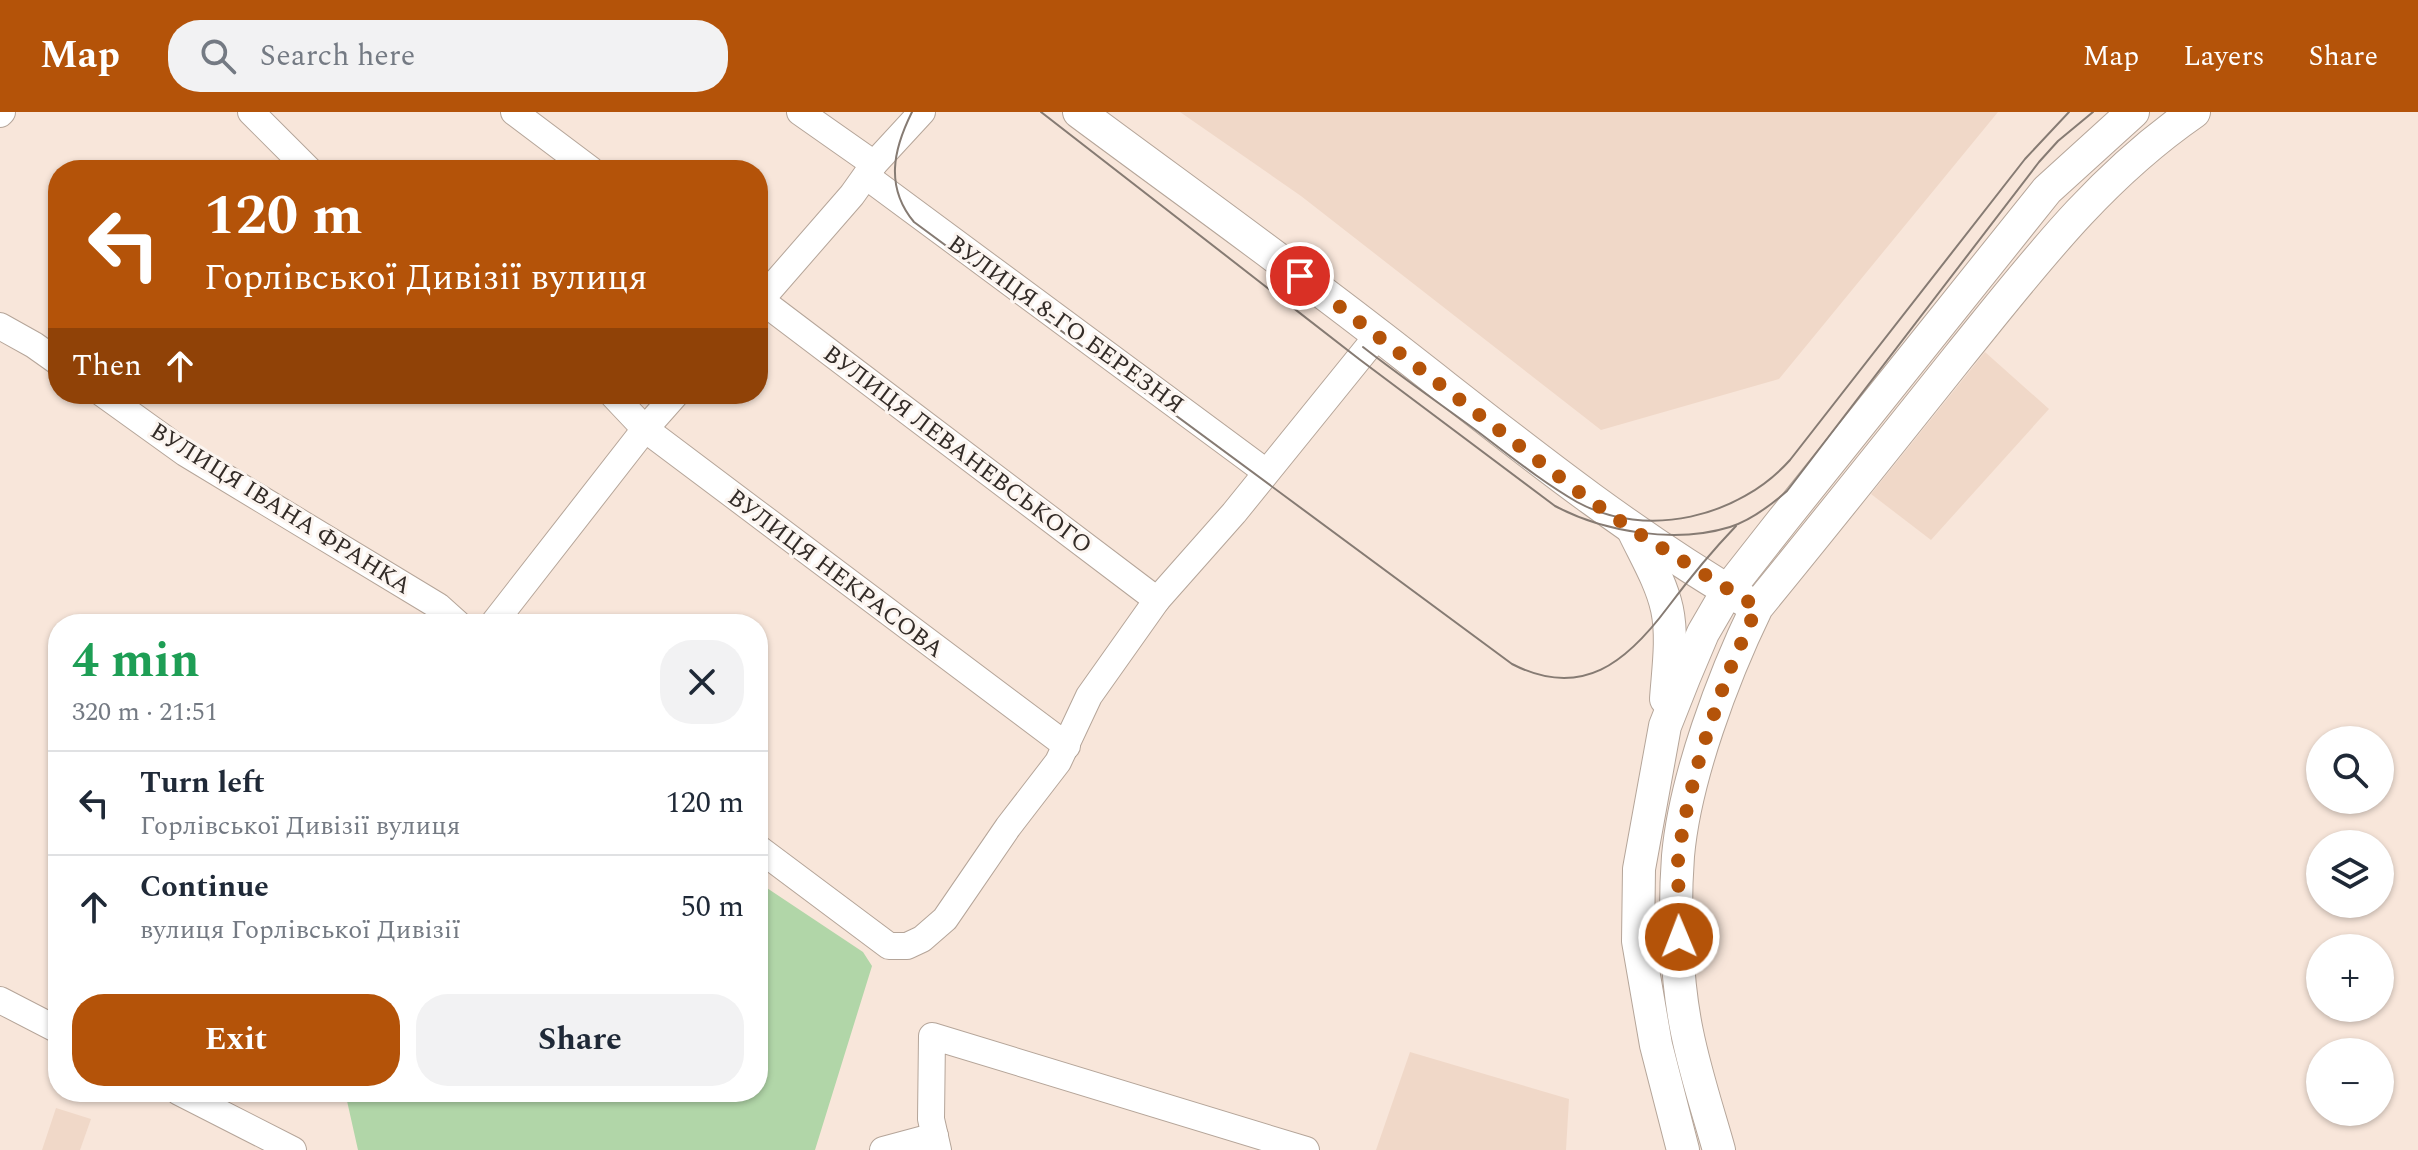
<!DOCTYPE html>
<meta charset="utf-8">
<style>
body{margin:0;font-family:Spectral,serif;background:#f2f2f3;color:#1f2937;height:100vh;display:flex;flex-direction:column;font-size:30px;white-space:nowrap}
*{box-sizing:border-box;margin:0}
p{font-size:26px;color:#747a83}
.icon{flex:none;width:44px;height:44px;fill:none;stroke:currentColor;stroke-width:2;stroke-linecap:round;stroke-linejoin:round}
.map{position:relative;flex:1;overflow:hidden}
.drawer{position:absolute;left:48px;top:502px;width:720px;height:488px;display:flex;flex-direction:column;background:#fff;border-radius:32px;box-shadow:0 2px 6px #0004}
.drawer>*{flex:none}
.top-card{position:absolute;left:48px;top:48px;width:720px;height:244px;border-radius:32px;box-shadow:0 2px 6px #0004;background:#b45309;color:#fff;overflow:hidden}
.buttons{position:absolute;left:2306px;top:614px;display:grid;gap:16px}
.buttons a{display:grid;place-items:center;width:88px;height:88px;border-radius:50%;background:#fff;box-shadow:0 2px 6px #0004;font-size:40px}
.pin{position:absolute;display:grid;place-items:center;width:68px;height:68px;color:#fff;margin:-34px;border:4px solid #fff;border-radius:50%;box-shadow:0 2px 8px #0007}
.me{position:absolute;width:88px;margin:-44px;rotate:359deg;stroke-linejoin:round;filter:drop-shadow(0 0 6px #0008)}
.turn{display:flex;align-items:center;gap:28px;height:168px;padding:0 24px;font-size:36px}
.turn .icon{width:104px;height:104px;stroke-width:2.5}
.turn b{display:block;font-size:56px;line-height:68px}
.then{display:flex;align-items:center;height:76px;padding:0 24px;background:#0003;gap:16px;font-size:30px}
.round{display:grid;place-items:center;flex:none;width:84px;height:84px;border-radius:32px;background:#f2f2f3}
.overview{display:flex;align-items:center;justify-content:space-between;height:136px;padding:0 24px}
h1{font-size:48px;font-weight:700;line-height:60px;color:#1e9e55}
.primary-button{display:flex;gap:16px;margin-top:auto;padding:16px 24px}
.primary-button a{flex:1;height:92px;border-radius:32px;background:#b45309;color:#fff;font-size:32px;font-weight:700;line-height:92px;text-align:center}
.primary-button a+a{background:#f2f2f3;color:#1f2937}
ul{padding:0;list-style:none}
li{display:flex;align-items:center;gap:24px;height:104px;padding:0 24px;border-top:2px solid #e0e1e3}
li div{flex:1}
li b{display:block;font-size:30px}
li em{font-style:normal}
header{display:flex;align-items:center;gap:48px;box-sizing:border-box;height:112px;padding:0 40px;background:#b45309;color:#fff}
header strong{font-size:38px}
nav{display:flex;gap:44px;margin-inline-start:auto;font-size:28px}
.search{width:560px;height:72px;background:#f2f2f3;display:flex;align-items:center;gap:20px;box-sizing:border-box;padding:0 28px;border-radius:32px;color:#747a83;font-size:30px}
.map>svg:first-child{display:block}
</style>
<header>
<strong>Map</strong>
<div class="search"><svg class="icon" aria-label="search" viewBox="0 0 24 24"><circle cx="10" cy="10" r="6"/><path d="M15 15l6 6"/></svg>Search here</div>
<nav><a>Map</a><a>Layers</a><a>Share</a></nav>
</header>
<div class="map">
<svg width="2418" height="1038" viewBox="0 0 2418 1038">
<rect width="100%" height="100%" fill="#f8e6da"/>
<g fill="#f0d8c8">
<polygon points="1180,0 1998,0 1779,267 1601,318 1301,84"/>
<polygon points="1985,240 2049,297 1931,428 1871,382"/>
<polygon points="1410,940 1569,987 1566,1038 1376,1038"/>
<polygon points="56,996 91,1007 80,1038 42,1038"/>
</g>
<polygon fill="#b1d6a8" points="758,770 863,840 872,854 815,1038 358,1038 345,980 758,980"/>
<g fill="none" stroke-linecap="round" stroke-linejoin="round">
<defs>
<g id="minor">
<polyline points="251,0 309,58"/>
<polyline points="514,0 591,58"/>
<polyline points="800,0 874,52"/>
<polyline points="0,2 2,0"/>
<polyline points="866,64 1266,360"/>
<polyline points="758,186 1157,488"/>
<polyline points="758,191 852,83 874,52 922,0"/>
<polyline points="0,214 34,233 58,250"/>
<polyline points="103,282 185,341 438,494 458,512"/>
<polyline points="612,282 645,317 1067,634"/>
<polyline points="493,512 645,317 676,282"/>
<polyline points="758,736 889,834 907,834 922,827 945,807 1008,715 1058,650 1089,584 1157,488 1234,401 1378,223"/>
<polyline points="0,888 58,918"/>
<polyline points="179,980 293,1038"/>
<polyline points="883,1038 935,1024"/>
<polyline points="938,1038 931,1007 932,924 1306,1038"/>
</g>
<g id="major">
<path d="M1079,0C1180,75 1282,148 1381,225C1500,317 1614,412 1744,488"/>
<path d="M1634,420C1646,445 1661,470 1667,497C1673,525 1668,558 1666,587"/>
<polyline points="1683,1038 1656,933 1638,829 1639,757 1665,614 1684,566 1703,521 1728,478 1783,408 2047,78 2133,0"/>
<path d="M1719,1038C1708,999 1695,960 1687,920C1676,867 1674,798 1678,744C1685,666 1723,565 1757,495C1825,412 1892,328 1959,244C2032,154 2097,67 2194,0"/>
</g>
</defs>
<use href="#minor" stroke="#b5a599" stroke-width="28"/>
<use href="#major" stroke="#b5a599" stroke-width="34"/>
<use href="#minor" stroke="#fff" stroke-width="26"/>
<use href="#major" stroke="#fff" stroke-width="32"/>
<g stroke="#867b73" stroke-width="2">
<path d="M912,0C893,38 885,75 914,110L1512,552C1582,588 1627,550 1668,495C1689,467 1712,439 1736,414"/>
<path d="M1041,0L1359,247L1555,394C1604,420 1675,432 1730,415C1752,408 1771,393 1787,379L2039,50L2058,29L2093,0"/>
<path d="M1363,235C1400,264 1439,291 1477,319C1509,343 1542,370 1577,390C1647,428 1739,405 1790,348L2025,47L2069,0"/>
</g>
</g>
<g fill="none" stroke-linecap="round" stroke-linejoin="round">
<polyline stroke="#b45309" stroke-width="14" stroke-dasharray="0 25.2" points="1300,164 1584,384 1633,418 1757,495 1727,564 1702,637 1688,691 1678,743 1679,825"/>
</g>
<g text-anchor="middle" stroke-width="6" stroke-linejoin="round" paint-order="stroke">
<g font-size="24" fill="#332c28" stroke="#fcf5f0">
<text transform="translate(1066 212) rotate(36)" y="8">ВУЛИЦЯ 8-ГО БЕРЕЗНЯ</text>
<text transform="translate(958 337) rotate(37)" y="8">ВУЛИЦЯ ЛЕВАНЕВСЬКОГО</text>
<text transform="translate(281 396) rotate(32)" y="8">ВУЛИЦЯ ІВАНА ФРАНКА</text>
<text transform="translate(836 461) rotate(37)" y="8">ВУЛИЦЯ НЕКРАСОВА</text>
</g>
</g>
</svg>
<div class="buttons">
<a><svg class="icon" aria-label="search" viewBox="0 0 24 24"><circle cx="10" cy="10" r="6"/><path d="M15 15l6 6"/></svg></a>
<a><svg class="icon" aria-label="layers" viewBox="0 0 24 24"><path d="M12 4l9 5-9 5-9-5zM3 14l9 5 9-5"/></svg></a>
<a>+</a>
<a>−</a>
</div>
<div class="pin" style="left:1300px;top:164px;background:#d93025"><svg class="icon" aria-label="arrive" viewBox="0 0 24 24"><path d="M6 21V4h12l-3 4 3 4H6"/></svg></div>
<svg class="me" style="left:1679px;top:825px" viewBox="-20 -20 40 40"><circle r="17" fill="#b45309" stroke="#fff" stroke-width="3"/><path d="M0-11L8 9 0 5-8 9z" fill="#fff"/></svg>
<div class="top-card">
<div class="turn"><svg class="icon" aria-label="left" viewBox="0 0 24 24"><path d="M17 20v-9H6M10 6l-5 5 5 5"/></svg><div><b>120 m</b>Горлівської Дивізії вулиця</div></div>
<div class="then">Then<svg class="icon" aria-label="ahead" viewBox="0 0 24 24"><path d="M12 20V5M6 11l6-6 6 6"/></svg></div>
</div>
<section class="drawer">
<div class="overview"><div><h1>4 min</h1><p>320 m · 21:51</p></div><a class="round"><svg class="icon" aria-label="close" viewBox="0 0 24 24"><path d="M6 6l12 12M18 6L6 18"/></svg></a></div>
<ul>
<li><svg class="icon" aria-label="left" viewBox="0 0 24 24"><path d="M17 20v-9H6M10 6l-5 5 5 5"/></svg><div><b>Turn left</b><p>Горлівської Дивізії вулиця</p></div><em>120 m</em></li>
<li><svg class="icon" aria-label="ahead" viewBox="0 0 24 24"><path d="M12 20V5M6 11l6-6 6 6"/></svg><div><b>Continue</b><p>вулиця Горлівської Дивізії</p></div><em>50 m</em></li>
</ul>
<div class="primary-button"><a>Exit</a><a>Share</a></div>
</section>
</div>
